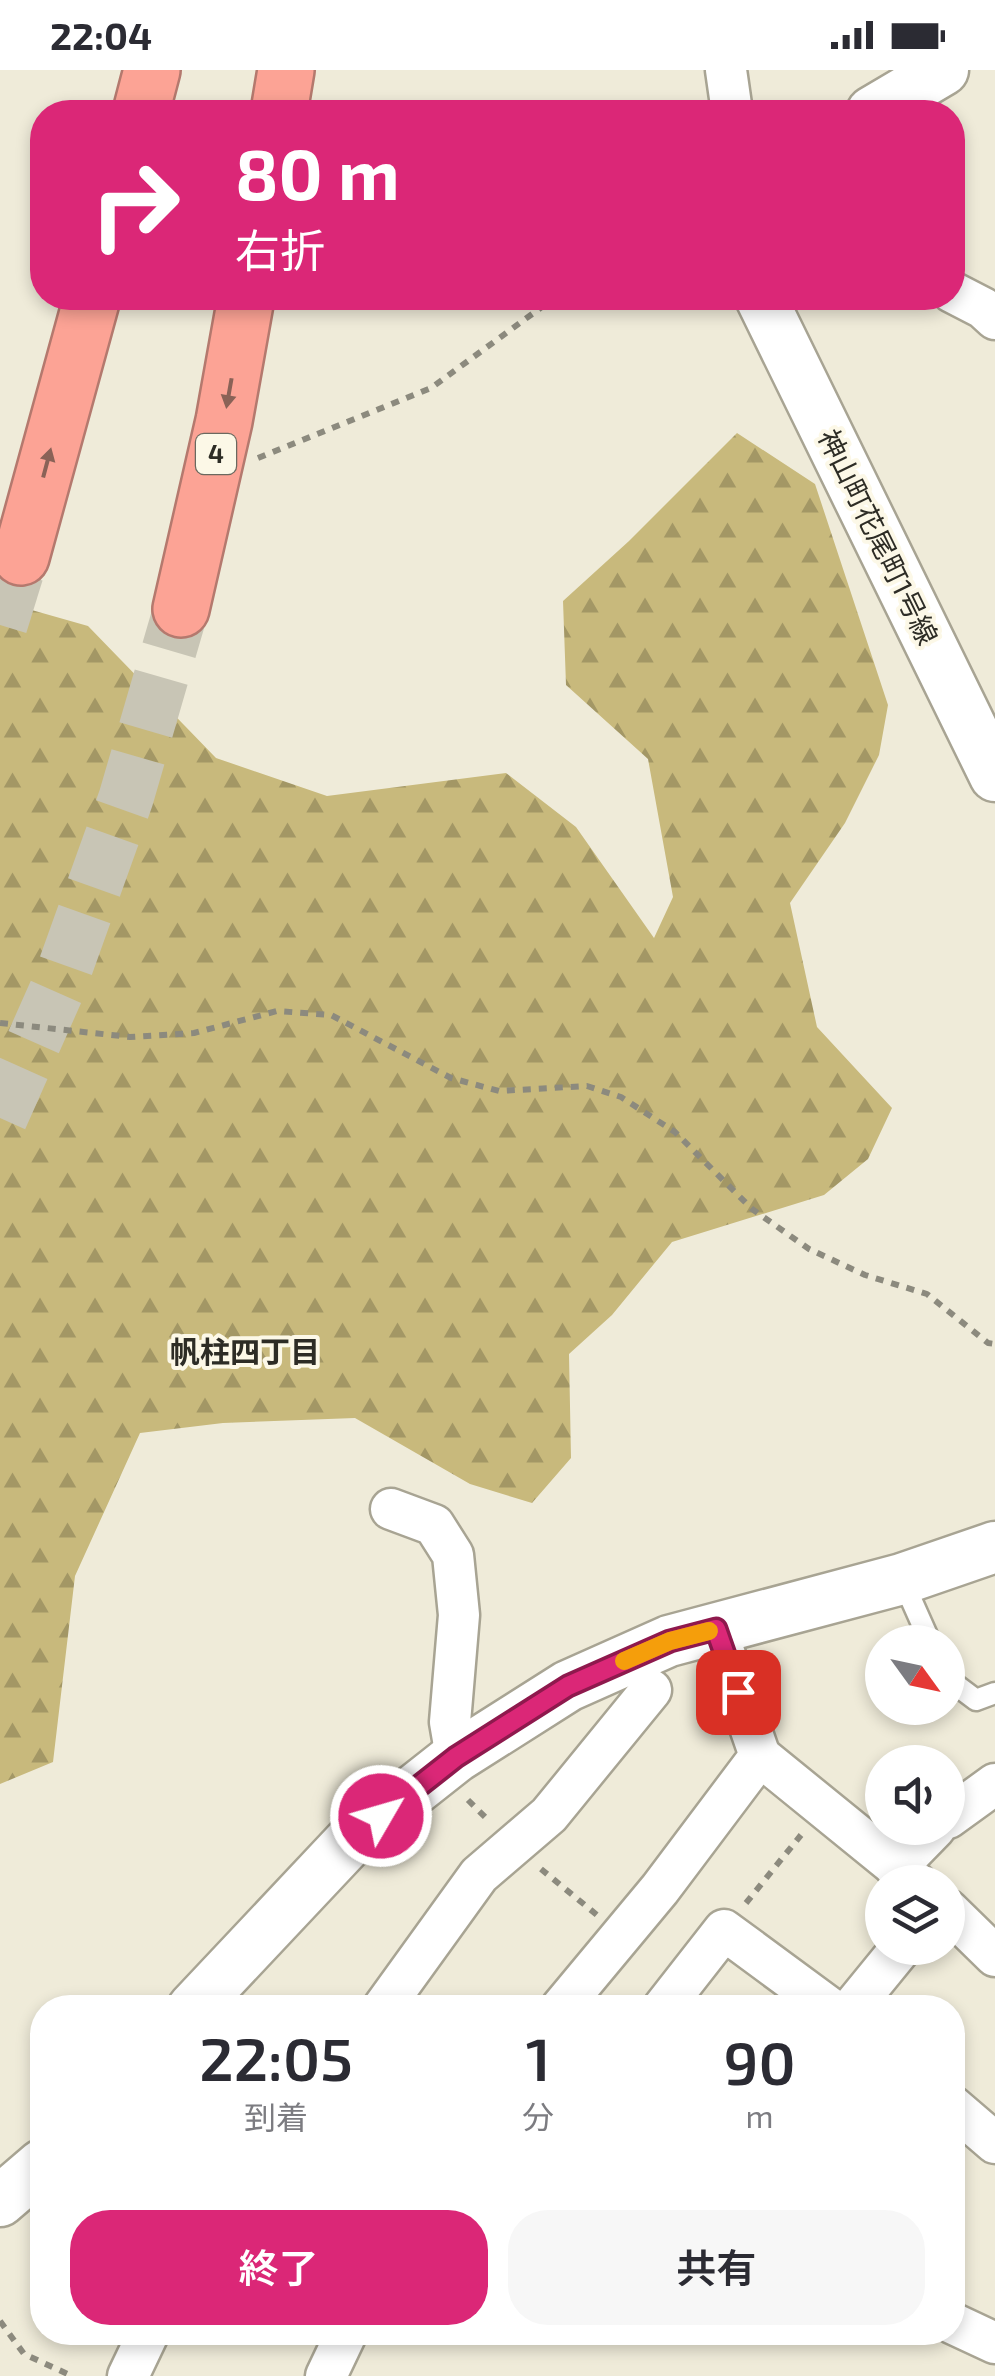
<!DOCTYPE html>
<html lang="ja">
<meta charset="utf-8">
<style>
body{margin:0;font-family:"Exo 2","Noto Sans JP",sans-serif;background:#f7f7f7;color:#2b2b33;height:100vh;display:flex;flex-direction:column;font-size:38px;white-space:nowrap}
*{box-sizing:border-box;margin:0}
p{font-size:32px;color:#7c7c81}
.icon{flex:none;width:55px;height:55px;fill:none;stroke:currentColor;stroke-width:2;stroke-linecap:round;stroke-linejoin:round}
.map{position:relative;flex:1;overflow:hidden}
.details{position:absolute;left:30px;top:1925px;width:935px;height:350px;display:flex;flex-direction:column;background:#fff;border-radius:40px;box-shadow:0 5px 15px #0003}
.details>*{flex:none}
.banner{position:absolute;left:30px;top:30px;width:935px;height:210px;border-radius:40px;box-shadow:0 5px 15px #0003;background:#db2777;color:#fff;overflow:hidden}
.needle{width:65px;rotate:123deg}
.fabs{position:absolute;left:865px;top:1555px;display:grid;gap:20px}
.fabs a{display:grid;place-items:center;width:100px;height:100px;border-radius:50%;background:#fff;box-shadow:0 5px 15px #0003;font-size:50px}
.pin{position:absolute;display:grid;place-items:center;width:85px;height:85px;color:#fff;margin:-42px;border-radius:20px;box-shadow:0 5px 15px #0006}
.me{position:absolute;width:110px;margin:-55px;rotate:52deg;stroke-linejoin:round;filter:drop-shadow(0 0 8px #0008)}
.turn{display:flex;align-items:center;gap:35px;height:210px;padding:0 40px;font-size:45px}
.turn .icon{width:130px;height:130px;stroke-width:2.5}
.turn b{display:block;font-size:70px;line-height:85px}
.eta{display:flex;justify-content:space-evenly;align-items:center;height:170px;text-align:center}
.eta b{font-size:60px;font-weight:600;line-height:70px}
.primary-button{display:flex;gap:20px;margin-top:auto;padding:20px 40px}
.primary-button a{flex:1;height:115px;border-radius:40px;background:#db2777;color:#fff;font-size:40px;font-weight:600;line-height:115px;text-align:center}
.primary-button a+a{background:#f7f7f7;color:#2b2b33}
.status{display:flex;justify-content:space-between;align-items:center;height:70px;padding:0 50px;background:#fff;direction:ltr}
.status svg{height:28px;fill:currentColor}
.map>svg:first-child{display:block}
</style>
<div class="status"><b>22:04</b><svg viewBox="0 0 49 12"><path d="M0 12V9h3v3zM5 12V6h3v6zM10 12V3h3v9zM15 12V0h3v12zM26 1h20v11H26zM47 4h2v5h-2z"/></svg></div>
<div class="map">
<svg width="995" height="2306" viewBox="0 0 995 2306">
<defs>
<pattern id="forest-firs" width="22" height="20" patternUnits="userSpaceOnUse" patternTransform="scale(2.5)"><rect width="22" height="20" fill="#c8b97c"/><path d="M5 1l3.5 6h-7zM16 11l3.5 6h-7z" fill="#a39765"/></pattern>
</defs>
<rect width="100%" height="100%" fill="#efebd9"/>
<polygon fill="url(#forest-firs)" points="737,363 815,414 888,635 879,685 845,753 790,833 817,957 892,1038 868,1089 824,1125 672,1172 612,1245 569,1284 571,1388 532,1433 470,1414 355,1348 223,1353 140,1363 75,1506 53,1692 0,1714 0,531 88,556 216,688 327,726 506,703 576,757 654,868 673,827 648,689 566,615 563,531 629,471"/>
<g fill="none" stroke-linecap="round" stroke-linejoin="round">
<g stroke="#c8c5b5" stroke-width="55" stroke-dasharray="55 28" stroke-linecap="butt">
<polyline points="0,555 21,487"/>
<polyline points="0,1048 59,915 126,728 181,539"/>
</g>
<defs>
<g id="service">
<polyline points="902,1509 930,1572"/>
<polyline points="948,1609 976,1630 995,1623"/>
</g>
<g id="minor">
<polyline points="726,0 732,42"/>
<polyline points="952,222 983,238 995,249"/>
<polyline points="391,1439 434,1455 453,1485 459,1545 450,1652 456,1687"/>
<polyline points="760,1686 915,1812"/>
<polyline points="948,1748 995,1714"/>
<polyline points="896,1798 935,1758"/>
<polyline points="948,1840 995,1886"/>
<polyline points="383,1938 479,1805 549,1745 651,1620"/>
<polyline points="561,1938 660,1819 760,1686 716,1559"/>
<polyline points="663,1938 724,1860 830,1938"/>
<polyline points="852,1938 901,1878"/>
<polyline points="952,2036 995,2073"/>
<polyline points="952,2253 995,2273"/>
<polyline points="128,2306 149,2262"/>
<polyline points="326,2306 347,2262"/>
</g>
<g id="tertiary">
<polyline points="872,42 943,0"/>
<polyline points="761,228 995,706"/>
<polyline points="193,1938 352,1769 456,1687 568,1616 669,1571 902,1509 995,1477"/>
<polyline points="0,2131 42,2095"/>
</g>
<g id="motorway">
<polyline points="141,42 152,0"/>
<polyline points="279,42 286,0"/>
<polyline points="21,487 92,228"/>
<polyline points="181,539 224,351 246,228"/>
</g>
</defs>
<use href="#service" stroke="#a8a493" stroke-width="25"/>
<use href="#minor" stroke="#a8a493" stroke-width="45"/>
<use href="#tertiary" stroke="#a8a493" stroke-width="55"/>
<use href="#motorway" stroke="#b4796e" stroke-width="60"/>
<g stroke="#8c8a7e" stroke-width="6" stroke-dasharray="8 8" stroke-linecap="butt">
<polyline points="258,388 431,318 554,228"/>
<polyline points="0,953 130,967 194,963 277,941 331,945 451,1008 499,1021 587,1016 621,1027 675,1062 752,1139 809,1179 865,1205 927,1224 988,1273 995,1274"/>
<polyline points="468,1730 488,1750"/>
<polyline points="541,1799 597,1845"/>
<polyline points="746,1833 801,1765"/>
<polyline points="0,2251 24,2284 72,2306"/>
</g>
<use href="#service" stroke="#fff" stroke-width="20"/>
<use href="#minor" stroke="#fff" stroke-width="40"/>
<use href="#tertiary" stroke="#fff" stroke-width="50"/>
<use href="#motorway" stroke="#fca395" stroke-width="55"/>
</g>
<defs><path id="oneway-solid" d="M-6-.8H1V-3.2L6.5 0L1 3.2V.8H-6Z" transform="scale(2.5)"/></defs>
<g fill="#8a6257">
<use href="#oneway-solid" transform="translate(229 323) rotate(100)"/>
<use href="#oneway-solid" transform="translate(47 393) rotate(-75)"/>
</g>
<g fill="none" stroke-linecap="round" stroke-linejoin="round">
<defs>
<polyline id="route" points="381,1746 456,1687 568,1616 670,1571 716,1559 738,1622"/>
</defs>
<use href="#route" stroke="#8e194d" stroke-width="25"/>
<use href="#route" stroke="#db2777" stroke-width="18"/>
<polyline stroke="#f59e0b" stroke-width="18" points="624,1591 670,1571 709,1561"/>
</g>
<g text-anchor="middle" stroke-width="8" stroke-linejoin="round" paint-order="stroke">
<rect fill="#fcf8e7" stroke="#6b695f" stroke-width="2.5" x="196" y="364" width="40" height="40" rx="8"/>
<g font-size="25" font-weight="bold" fill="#2d2c25">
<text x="216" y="393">4</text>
</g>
<g font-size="28" fill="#2d2c25" stroke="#fcf8e7">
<text transform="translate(878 467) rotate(64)" y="10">神山町花尾町1号線</text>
</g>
<g font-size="30" font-weight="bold" fill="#2d2c25" stroke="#fcf8e7">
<text x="245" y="1293">帆柱四丁目</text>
</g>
</g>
</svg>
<div class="fabs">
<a><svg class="needle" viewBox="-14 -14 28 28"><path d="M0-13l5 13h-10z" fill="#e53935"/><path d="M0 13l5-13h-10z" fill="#7c7c81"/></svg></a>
<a><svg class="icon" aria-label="sound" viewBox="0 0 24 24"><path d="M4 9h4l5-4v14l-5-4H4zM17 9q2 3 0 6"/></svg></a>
<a><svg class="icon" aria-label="layers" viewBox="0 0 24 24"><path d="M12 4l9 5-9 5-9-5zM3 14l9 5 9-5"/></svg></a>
</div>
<div class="pin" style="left:738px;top:1622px;background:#d93025"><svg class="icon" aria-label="arrive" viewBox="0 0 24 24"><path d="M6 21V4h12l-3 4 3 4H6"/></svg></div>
<svg class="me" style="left:381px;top:1746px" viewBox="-20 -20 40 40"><circle r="17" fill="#db2777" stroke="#fff" stroke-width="3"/><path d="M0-11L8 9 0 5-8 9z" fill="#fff"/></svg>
<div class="banner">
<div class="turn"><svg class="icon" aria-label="right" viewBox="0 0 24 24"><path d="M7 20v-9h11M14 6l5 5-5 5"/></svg><div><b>80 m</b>右折</div></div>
</div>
<section class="details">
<div class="eta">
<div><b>22:05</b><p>到着</p></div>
<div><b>1</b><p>分</p></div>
<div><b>90</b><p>m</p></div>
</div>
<div class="primary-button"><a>終了</a><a>共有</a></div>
</section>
</div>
